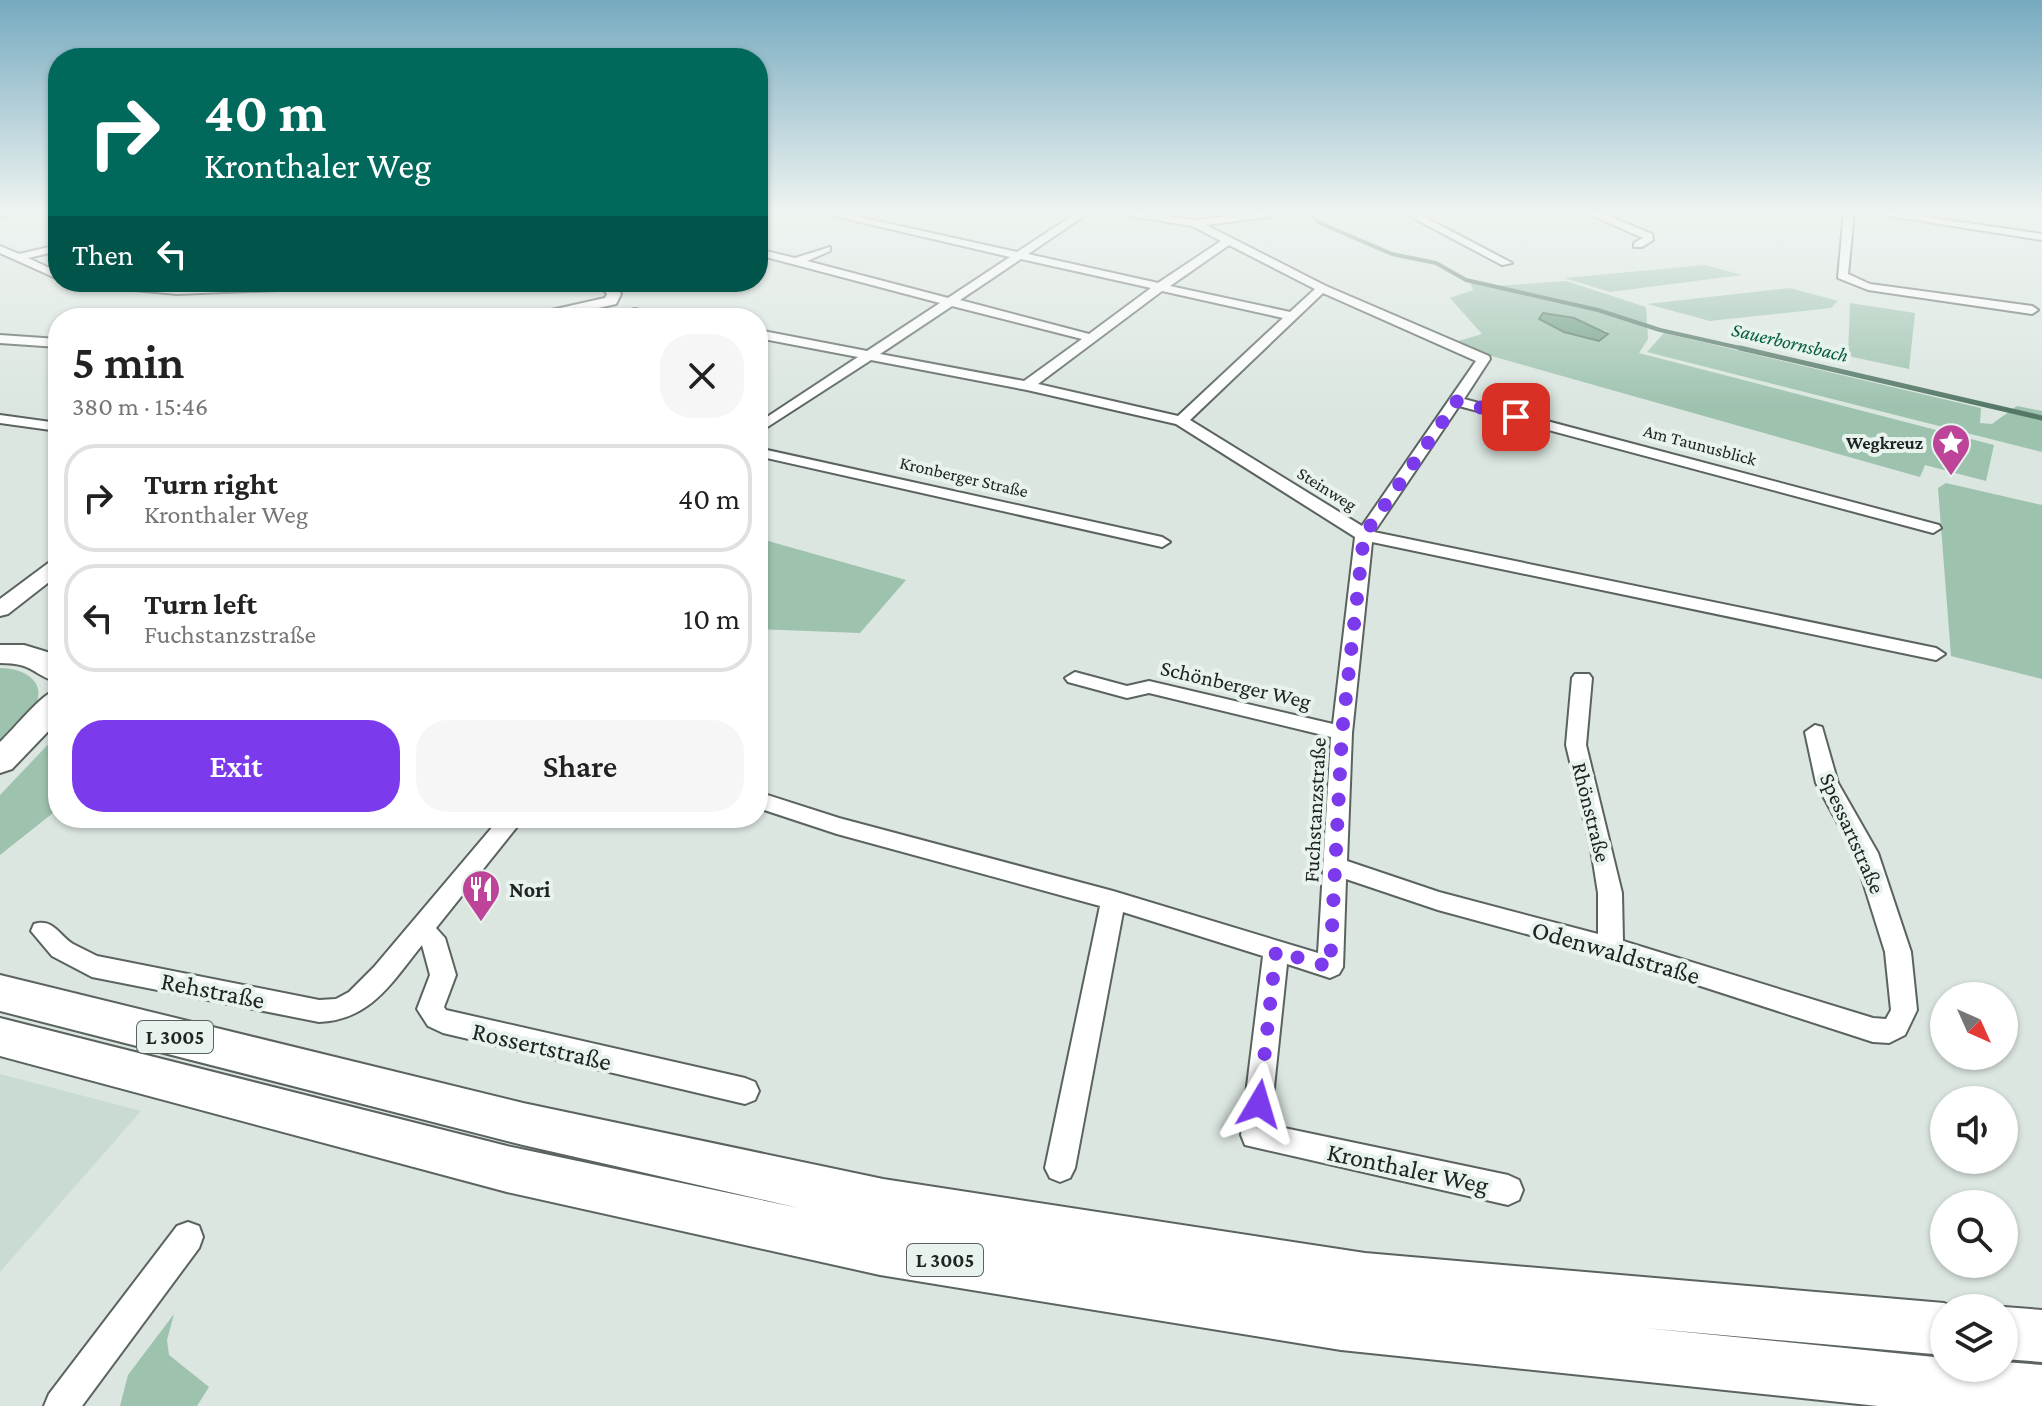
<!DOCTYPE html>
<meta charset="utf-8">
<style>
body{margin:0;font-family:"Crimson Pro",serif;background:#f6f6f6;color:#222;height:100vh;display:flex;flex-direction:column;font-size:30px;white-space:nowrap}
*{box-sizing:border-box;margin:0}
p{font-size:26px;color:#767676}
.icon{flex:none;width:44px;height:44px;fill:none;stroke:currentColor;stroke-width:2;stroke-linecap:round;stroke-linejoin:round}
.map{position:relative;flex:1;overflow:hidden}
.drawer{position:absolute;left:48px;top:308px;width:720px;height:520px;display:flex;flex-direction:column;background:#fff;border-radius:32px;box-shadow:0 2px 6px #0004}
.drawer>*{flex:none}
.top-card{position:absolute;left:48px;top:48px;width:720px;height:244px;border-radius:32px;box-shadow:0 2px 6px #0004;background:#00695c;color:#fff;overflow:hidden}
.needle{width:52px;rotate:135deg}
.buttons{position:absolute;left:1930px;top:982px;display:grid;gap:16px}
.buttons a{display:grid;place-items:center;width:88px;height:88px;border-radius:50%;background:#fff;box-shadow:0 2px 6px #0004;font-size:40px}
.pin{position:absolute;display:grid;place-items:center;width:68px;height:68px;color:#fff;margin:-34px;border-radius:16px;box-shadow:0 4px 12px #0006}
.me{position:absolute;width:88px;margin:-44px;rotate:7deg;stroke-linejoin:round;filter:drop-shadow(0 0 6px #0008)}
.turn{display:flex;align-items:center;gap:28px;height:168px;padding:0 24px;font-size:36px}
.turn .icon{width:104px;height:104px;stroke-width:2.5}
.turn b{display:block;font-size:56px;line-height:68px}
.then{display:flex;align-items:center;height:76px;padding:0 24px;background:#0003;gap:16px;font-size:30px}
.round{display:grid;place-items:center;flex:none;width:84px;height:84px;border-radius:32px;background:#f6f6f6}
.headline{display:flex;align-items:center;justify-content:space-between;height:136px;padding:0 24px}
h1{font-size:48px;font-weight:600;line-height:60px}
.primary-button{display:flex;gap:16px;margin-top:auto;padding:16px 24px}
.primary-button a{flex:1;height:92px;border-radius:32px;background:#7c3aed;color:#fff;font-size:32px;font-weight:600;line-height:92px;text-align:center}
.primary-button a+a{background:#f6f6f6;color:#222}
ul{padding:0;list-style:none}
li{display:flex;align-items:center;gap:24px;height:108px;margin:0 16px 12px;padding:0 8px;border:4px solid #e0e0e0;border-radius:32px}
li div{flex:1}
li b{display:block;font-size:30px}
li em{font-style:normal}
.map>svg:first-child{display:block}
</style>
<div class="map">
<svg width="2042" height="1406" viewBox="0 0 2042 1406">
<rect width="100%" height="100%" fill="#dbe6e0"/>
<polygon fill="#cadbd1" points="0,1074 141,1111 0,1272"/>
<g fill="#9dc2ae" fill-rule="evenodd">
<polygon points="1705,265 1742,275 1610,292 1564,278"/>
<path d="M1469,279L1493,286L1566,281L1646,307L1648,339L1639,353L1994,445L1986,481L1925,465L1920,477L1488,355L1455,342L1482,334L1450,298L1473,290ZM1543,313C1567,313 1584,327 1607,331L1600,341L1564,332L1540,319Z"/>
<polygon points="1790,288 1838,301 1831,308 1710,321 1647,304"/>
<polygon points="1850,303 1915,313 1909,369 1848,356"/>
<polygon points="1664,333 1981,408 1980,423 1992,424 2017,406 2042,411 2042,452 1647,352"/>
<polygon points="1946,483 2042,505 2042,679 1951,656 1938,488"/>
<polygon points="758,538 906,580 860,633 758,629"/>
<path d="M0,668C25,668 50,683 33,710C25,722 11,732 0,741Z"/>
<polygon points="58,734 58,809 0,855 0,795"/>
<polygon points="174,1314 167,1340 169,1355 209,1387 197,1406 120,1406 128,1375"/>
</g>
<polygon fill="#6b9b83" stroke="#547766" stroke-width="2" points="1543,313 1574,318 1608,334 1599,341 1564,332 1539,319"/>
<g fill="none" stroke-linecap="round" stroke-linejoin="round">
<polyline stroke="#547766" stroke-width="4" points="1308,212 1320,223 1392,254 1436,263 1466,280 1598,310 1660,330 1749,350"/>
<polyline stroke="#547766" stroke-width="5" points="1740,348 2042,418"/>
<defs>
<g id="minor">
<polygon points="0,212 18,212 0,217"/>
<path d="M817,212H837L1017,252L1078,212H1090L1028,254L1158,283L1221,241L1192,226L1107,212H1137L1195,220L1273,212L1269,217L1206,225L1326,286L1489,356L1490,359L1464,399L1939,525L1941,528L1933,533L1459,406L1374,532L1936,648L1945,654L1936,660L1372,542L1352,733L1347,861L1439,892L1598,934V893L1591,849L1566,745L1572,678L1575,674H1589L1592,678L1586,745L1622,893L1623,941L1873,1018L1886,1019L1891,1010L1885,952L1854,853L1816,783L1805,732L1815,725L1822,727L1838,783L1878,853L1911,952L1917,1010L1905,1035L1889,1043L1873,1042L1611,957L1438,910L1346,879L1343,967L1339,974L1330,978L1287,964L1270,1125L1508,1175L1519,1180L1523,1190L1519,1200L1508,1205L1245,1145L1241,1135L1263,956L1123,912L1075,1168L1070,1178L1060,1182L1050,1178L1045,1168L1100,906L837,834L758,808V792L839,818L1113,891L1318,953L1331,737L1149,693L1127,698L1068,682L1065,678L1075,672L1127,686L1149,681L1333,724L1355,537L1176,424L1027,390L871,360L758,433V423L858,357L758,338V330L867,351L940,303L758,255V249L795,258L830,247V251L807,261L948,298L1010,257ZM1229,245L1315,289L1290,312L1170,286ZM1021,259L1151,288L1089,334L960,300ZM1162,291L1283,318L1178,416L1038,384ZM1323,293L1476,361L1362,526L1190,420ZM952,306L1082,339L1024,381L880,354Z"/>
<polygon points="1402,212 1415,212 1512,263 1502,265"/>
<polygon points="1584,212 1599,212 1652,234 1653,240 1642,247 1634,247 1634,243 1643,238"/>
<polygon points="1844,212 1854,212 1848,274 1870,284 2032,306 2038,310 2032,314 1868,290 1838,278"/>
<polygon points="1864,212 1892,212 2042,234 2042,240"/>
<polygon points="58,245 58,251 28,258 58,272 58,279 0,253 0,246 19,254"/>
<polygon points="74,282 177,288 406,282 400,285 177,294 80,285"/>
<polygon points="635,309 678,318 631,316 631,310"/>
<polygon points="0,335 58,339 58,347 0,343"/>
<polygon points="0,415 58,423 58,431 0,423"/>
<polygon points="758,448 1162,537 1170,542 1162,547 758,456"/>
<path d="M500,818H524L436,928L445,938L456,975L444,1007L446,1010L745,1078L755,1082L759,1091L755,1100L745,1104L443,1033L428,1026L417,1009L430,975L422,945C392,982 371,1020 319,1022L92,977L52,956L31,931L34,924C53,918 59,935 73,944C81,948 89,952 97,956L319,1000L336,999L349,992L374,967Z"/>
<polygon points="188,1222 199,1226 203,1237 199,1248 82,1406 44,1406 49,1394 177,1226"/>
</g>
<g id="tertiary">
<polygon points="598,282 612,282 621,294 616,304 554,318 527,318 529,315 605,298 607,294"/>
<polygon points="58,559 58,575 8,614 0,616 0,599 51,561"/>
</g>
<g id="trunk">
<path d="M0,645H24L57,655L58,682C32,675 35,663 0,663Z"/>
<path d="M58,689V721L12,769L0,773V742C15,728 42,693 58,689Z"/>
<polygon points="0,975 523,1103 883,1179 1365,1253 1944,1303 1957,1308 1944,1308 1944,1355 1645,1328 1944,1358 1944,1368 2004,1368 2004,1362 2042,1365 2042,1406 1878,1406 1341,1350 880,1275 507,1192 0,1056 0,1018 507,1146 799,1208 523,1145 0,1011"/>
<polygon points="2004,1307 2042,1310 2042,1362 2004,1359 2004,1308 2001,1308"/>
</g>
</defs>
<use href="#minor" stroke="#5a635e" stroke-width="4"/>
<use href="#tertiary" stroke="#5a635e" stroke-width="4"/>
<use href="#trunk" stroke="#5a635e" stroke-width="4"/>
<use href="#minor" fill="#fff" fill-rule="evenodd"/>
<use href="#tertiary" fill="#fff" fill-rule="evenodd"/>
<use href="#trunk" fill="#fff" fill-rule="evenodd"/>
</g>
<linearGradient id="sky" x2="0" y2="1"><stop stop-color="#76aac0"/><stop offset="0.52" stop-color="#eff4f1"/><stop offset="1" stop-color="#eff4f1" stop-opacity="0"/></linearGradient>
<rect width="2042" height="409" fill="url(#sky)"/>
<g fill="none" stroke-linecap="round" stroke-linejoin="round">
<polyline stroke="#7c3aed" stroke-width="14" stroke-dasharray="0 25.2" points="1259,1104 1276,951 1330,967 1342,733 1364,535 1457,401 1516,417"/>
</g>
<defs>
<symbol id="sight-pin" viewBox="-11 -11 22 30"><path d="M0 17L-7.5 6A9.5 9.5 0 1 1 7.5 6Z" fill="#bd4499" stroke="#e8f3ed"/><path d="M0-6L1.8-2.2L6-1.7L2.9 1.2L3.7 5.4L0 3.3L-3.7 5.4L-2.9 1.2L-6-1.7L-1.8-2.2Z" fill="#fff"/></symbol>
<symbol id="restaurant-pin" viewBox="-11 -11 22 30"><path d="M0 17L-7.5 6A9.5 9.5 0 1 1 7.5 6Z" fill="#bd4499" stroke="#e8f3ed"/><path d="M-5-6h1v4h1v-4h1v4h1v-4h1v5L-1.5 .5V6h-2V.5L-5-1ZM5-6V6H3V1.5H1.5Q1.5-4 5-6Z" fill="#fff"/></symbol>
</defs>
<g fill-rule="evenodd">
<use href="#sight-pin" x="1929" y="421" width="44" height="60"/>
<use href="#restaurant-pin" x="459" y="867" width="44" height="60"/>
</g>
<g text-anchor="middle" stroke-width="8" stroke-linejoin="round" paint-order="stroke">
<g font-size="18" font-weight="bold" fill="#202422" stroke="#e8f3ed" text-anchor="end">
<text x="1923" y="449">Wegkreuz</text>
</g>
<g font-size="18" fill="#202422" stroke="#e8f3ed">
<text transform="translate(1700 445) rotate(15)" y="6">Am Taunusblick</text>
<text transform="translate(964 477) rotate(13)" y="6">Kronberger Straße</text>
<text transform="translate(1327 489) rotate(32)" y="6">Steinweg</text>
</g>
<g font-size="20" font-style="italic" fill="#055f3f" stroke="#e8f3ed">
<text transform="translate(1790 342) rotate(13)" y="7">Sauerbornsbach</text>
</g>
<g fill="#e8f3ed" stroke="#5c625f" stroke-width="2">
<rect x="137" y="1021" width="76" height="32" rx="6"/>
<rect x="907" y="1244" width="76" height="32" rx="6"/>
</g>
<g font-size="20" font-weight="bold" fill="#202422">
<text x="175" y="1044">L 3005</text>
<text x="945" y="1267">L 3005</text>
</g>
<g font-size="22" fill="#202422" stroke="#e8f3ed">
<text transform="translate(1236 684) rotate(13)" y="8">Schönberger Weg</text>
<text transform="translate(1314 810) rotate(-87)" y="8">Fuchstanzstraße</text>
<text transform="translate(1592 812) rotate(76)" y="8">Rhönstraße</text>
<text transform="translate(1853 833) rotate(66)" y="8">Spessartstraße</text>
</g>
<g font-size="22" font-weight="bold" fill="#202422" stroke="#e8f3ed" text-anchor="start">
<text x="509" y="897">Nori</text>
</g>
<g font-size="26" fill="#202422" stroke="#e8f3ed">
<text transform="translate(1616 952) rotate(16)" y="9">Odenwaldstraße</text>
<text transform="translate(213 990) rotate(11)" y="9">Rehstraße</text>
<text transform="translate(542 1046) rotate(13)" y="9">Rossertstraße</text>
<text transform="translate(1408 1168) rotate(12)" y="9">Kronthaler Weg</text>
</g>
</g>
</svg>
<div class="buttons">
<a><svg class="needle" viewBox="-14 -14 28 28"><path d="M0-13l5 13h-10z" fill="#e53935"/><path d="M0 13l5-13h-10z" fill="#767676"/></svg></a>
<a><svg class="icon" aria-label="sound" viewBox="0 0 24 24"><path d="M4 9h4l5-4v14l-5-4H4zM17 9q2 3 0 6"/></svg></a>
<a><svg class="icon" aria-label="search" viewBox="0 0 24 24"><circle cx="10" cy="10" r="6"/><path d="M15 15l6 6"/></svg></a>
<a><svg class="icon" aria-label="layers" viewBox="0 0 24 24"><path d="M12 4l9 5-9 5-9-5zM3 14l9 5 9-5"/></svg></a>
</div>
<div class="pin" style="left:1516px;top:417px;background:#d93025"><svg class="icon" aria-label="arrive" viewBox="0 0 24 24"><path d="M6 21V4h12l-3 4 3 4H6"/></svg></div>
<svg class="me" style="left:1259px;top:1104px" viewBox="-20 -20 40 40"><path d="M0-17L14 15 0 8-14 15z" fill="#7c3aed" stroke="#fff" stroke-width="4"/></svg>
<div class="top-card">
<div class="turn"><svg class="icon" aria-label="right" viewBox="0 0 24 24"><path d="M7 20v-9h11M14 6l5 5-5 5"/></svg><div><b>40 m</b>Kronthaler Weg</div></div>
<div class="then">Then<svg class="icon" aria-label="left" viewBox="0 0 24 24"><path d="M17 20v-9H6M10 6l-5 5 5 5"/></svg></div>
</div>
<section class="drawer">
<div class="headline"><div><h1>5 min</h1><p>380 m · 15:46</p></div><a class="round"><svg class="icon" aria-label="close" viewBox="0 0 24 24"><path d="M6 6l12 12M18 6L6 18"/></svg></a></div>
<ul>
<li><svg class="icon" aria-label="right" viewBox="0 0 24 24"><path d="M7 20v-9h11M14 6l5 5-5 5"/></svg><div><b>Turn right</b><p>Kronthaler Weg</p></div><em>40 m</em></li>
<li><svg class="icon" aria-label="left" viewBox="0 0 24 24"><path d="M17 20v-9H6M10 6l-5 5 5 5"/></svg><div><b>Turn left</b><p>Fuchstanzstraße</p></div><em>10 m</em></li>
</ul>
<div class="primary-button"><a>Exit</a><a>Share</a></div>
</section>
</div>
